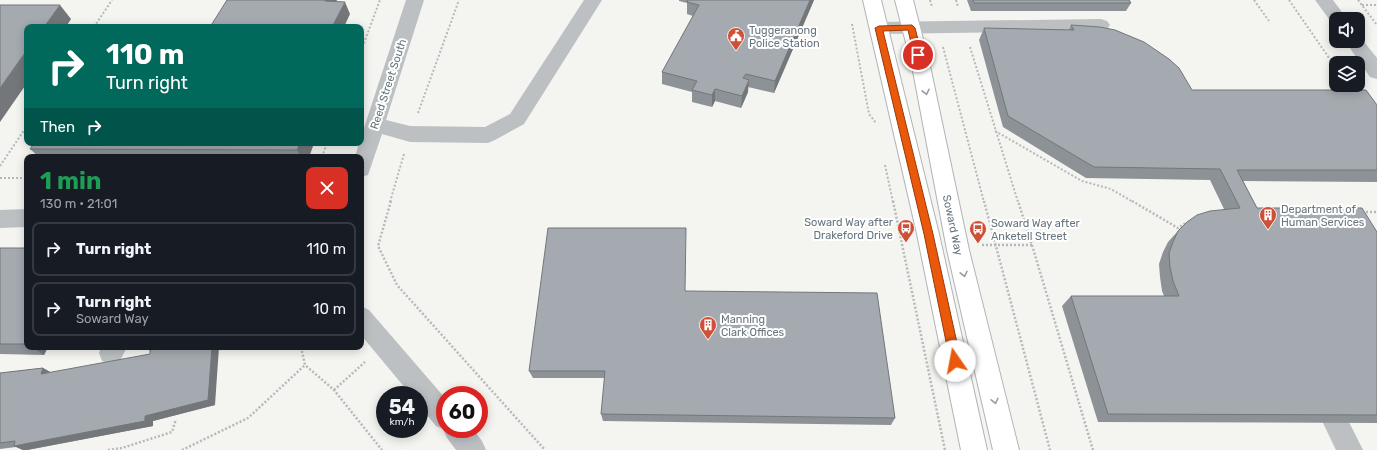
<!DOCTYPE html>
<meta charset="utf-8">
<style>
body{margin:0;font-family:Rubik,sans-serif;background:#20242c;color:#f1f3f6;height:100vh;display:flex;flex-direction:column;font-size:15px;white-space:nowrap}
*{box-sizing:border-box;margin:0}
p{font-size:13px;color:#9ea1a6}
.icon{flex:none;width:22px;height:22px;fill:none;stroke:currentColor;stroke-width:2;stroke-linecap:round;stroke-linejoin:round}
.map{position:relative;flex:1;overflow:hidden}
.panel{position:absolute;left:24px;top:154px;width:340px;height:196px;display:flex;flex-direction:column;background:#171b24;border-radius:8px;box-shadow:0 2px 10px #0003}
.panel>*{flex:none}
.banner{position:absolute;left:24px;top:24px;width:340px;height:122px;border-radius:8px;box-shadow:0 2px 10px #0003;background:#00695c;color:#fff;overflow:hidden}
.controls{position:absolute;left:1329px;top:12px;display:grid;gap:8px}
.controls a{display:grid;place-items:center;width:36px;height:36px;border-radius:8px;background:#171b24;box-shadow:0 2px 10px #0003;font-size:20px}
.speed{position:absolute;left:376px;top:386px;display:flex;gap:8px;font-size:20px;font-weight:700;text-align:center}
.speed>*{display:grid;place-content:center;width:52px;height:52px;border-radius:50%;background:#171b24;box-shadow:0 2px 10px #0003;line-height:1}
.speed small{font-size:10px;font-weight:400}
.speed .limit{border:6px solid #d22;background:#fff;color:#111}
.pin{position:absolute;display:grid;place-items:center;width:34px;height:34px;color:#fff;margin:-17px;border:2px solid #fff;border-radius:50%;box-shadow:0 1px 4px #0007}
.me{position:absolute;width:44px;margin:-22px;rotate:348deg;stroke-linejoin:round;filter:drop-shadow(0 0 3px #0008)}
.turn{display:flex;align-items:center;gap:14px;height:84px;padding:0 16px;font-size:18px}
.turn .icon{width:52px;height:52px;stroke-width:2.5}
.turn b{display:block;font-size:28px;line-height:34px}
.then{display:flex;align-items:center;height:38px;padding:0 16px;background:#0003;gap:8px;font-size:15px}
.round{display:grid;place-items:center;flex:none;width:42px;height:42px;border-radius:8px;background:#20242c}
.overview{display:flex;align-items:center;justify-content:space-between;height:68px;padding:0 16px}
h1{font-size:24px;font-weight:700;line-height:30px;color:#1e9e55}
ul{padding:0;list-style:none}
li{display:flex;align-items:center;gap:12px;height:54px;margin:0 8px 6px;padding:0 8px;border:2px solid #363941;border-radius:8px}
li div{flex:1}
li b{display:block;font-size:15px}
li em{font-style:normal}
.map>svg:first-child{display:block}
</style>
<div class="map">
<svg width="1377" height="450" viewBox="0 0 1377 450">
<rect width="100%" height="100%" fill="#f4f4f1"/>
<g fill="none" stroke-linecap="round" stroke-linejoin="round">
<defs>
<g id="major">
<polygon points="863,0 881,0 939,234 987,450 961,450 917,234"/>
<polygon points="895,0 913,0 930,66 969,250 1019,450 993,450 947,250 912,66"/>
</g>
</defs>
<use href="#major" stroke="#b0b4b7" stroke-width="2"/>
<g stroke="#b6b9bb" stroke-width="2" stroke-dasharray="2 2" stroke-linecap="butt">
<polyline points="930,0 932,7"/>
<polyline points="956,0 958,7"/>
<polyline points="1254,0 1269,21"/>
<polyline points="1289,0 1336,68"/>
<polyline points="1358,0 1377,25"/>
<polyline points="1362,5 1377,5"/>
<polyline points="852,24 869,114 876,123"/>
<polyline points="94,27 112,0"/>
<polyline points="943,47 984,202"/>
<polyline points="970,47 1018,202"/>
<polyline points="361,51 380,0"/>
<polyline points="1348,85 1353,93"/>
<polyline points="418,113 459,0"/>
<polyline points="995,131 1082,181 1111,189 1133,202"/>
<polyline points="322,157 327,143"/>
<polyline points="885,165 893,202"/>
<polyline points="0,166 27,126"/>
<polyline points="0,178 27,178"/>
<polyline points="390,202 404,154"/>
</g>
<g stroke="#b6b9bb" stroke-width="2.5" stroke-dasharray="2 2" stroke-linecap="butt">
<polyline points="391,201 378,246 397,285 545,450"/>
<polyline points="893,201 945,450"/>
<polyline points="984,201 1050,450"/>
<polyline points="1132,201 1178,228 1186,223"/>
<polyline points="1362,212 1377,212"/>
<polyline points="982,245 1032,245 1018,201"/>
<polyline points="1032,245 1093,450"/>
<polyline points="301,347 305,365 334,390 382,450"/>
<polyline points="334,390 365,362"/>
<polyline points="108,450 122,448 172,432 176,419"/>
<polyline points="182,450 248,418 305,365"/>
</g>
<g fill="#bcc0c2" fill-rule="evenodd">
<polygon points="406,0 424,0 386,120 410,126 485,127 510,114 584,0 602,0 524,124 495,140 488,143 410,142 382,134 368,175 361,177 361,157 355,157 359,143 361,143 361,137"/>
<polygon points="1315,0 1333,0 1347,19 1336,19 1336,24 1332,23"/>
<polygon points="1101,19 1107,21 1110,25 1107,29 1101,31 879,34 873,32 870,28 873,24 879,22"/>
<polygon points="1358,36 1360,37 1377,58 1377,79 1370,77 1345,41 1358,41"/>
<polygon points="27,209 27,227 0,228 0,210"/>
<polygon points="361,306 369,310 445,398 445,429 473,429 482,441 486,450 456,450 447,438 443,429 436,426 419,405 419,395 411,395 361,335"/>
<polygon points="101,347 127,347 120,361 111,364 102,361 99,353"/>
<polygon points="1336,410 1345,414 1363,450 1336,450 1323,423 1327,414"/>
</g>
<use href="#major" fill="#fff" fill-rule="evenodd"/>
</g>
<g fill="#8d9296">
<polygon points="679,0 814,0 774,93 748,87 748,92 741,108 715,101 712,107 692,102 692,92 662,84 662,72 693,16 687,14 687,3 679,1"/>
<polygon points="967,0 1129,0 1131,3 1126,11 971,11"/>
<polygon points="1071,25 1192,90 1377,105 1377,182 1243,181 1257,208 1377,232 1377,423 1098,422 1062,306 1071,296 1164,296 1162,291 1160,277 1159,264 1163,252 1168,242 1178,231 1224,209 1210,180 1086,178 1003,127 979,40 984,28 1069,30"/>
<polygon points="314,143 309,157 39,157 30,149"/>
<polygon points="0,248 27,248 27,347 48,347 44,355 0,354"/>
<polygon points="685,291 895,418 891,425 603,421 601,414 605,378 533,378 529,371"/>
<polygon points="43,368 50,372 215,405 153,421 153,426 27,450 23,450 16,447 0,449 0,373"/>
</g>
<g fill="#73777a">
<polygon points="325,0 337,0 331,13 325,1"/>
<polygon points="810,0 814,0 774,93 775,81"/>
<polygon points="345,2 350,14 344,27 332,27"/>
<polygon points="60,5 71,19 66,27 44,27"/>
<polygon points="27,50 27,83 0,122 0,88"/>
<polygon points="749,80 748,92 741,108 742,96"/>
<polygon points="715,89 715,101 712,107 712,95"/>
<polygon points="300,143 314,143 309,157 301,157 297,150"/>
<polygon points="32,347 48,347 44,355"/>
<polygon points="212,347 219,347 215,405 153,421 153,426 27,450 23,450 14,446 145,416"/>
<polygon points="43,368 52,373 41,374"/>
</g>
<g fill="#a4aaaf" stroke="#73777a">
<polygon points="227,0 325,0 325,1 345,2 332,27 210,27"/>
<polygon points="688,0 810,0 775,81 746,74 743,78 749,80 742,96 715,89 712,95 692,90 697,81 662,72 699,5 687,2"/>
<polygon points="973,0 1129,0 1131,3 974,3"/>
<polygon points="0,5 60,5 44,27 27,27 27,50 0,88"/>
<polygon points="1071,25 1100,27 1115,30 1144,42 1169,59 1179,68 1192,90 1366,90 1377,105 1377,170 1237,170 1257,208 1362,208 1377,232 1377,415 1108,414 1071,296 1179,296 1173,281 1170,267 1169,253 1173,242 1178,231 1187,222 1197,215 1210,211 1240,208 1220,169 1094,167 1008,116 984,28 1074,30"/>
<polygon points="34,143 300,143 297,150 30,149"/>
<polygon points="548,228 686,228 685,291 877,293 895,418 601,414 605,371 529,371"/>
<rect x="0" y="248" width="27" height="96"/>
<polygon points="167,347 212,347 208,400 145,416 145,421 14,446 15,441 0,443 0,373 43,368 41,374 150,354 150,350"/>
</g>
<defs><path id="oneway-chevron" d="M-2-3.5L2.5 0L-2 3.5" fill="none" stroke-width="1.6" stroke-linecap="round" stroke-linejoin="round"/></defs>
<g stroke="#959ea5">
<use href="#oneway-chevron" transform="translate(926 92) rotate(78)"/>
<use href="#oneway-chevron" transform="translate(964 274) rotate(77)"/>
<use href="#oneway-chevron" transform="translate(995 401) rotate(77)"/>
</g>
<polygon fill="#ea580c" stroke="#983908" points="912,25 915,28 922,55 918,57 914,55 908,30 883,31 933,234 961,361 959,365 955,366 952,365 950,361 924,234 875,28 879,26"/>
<defs>
<symbol id="civic-pin" viewBox="-11 -11 22 30"><path d="M0 17L-7.5 6A9.5 9.5 0 1 1 7.5 6Z" fill="#ce5137" stroke="#fff"/><path d="M-.6-6.5H3V-4.5H.6V-3L4-1V1h2V6H-6V1h2V-1L-.6-3ZM-1.2 2.5V6h2.4V2.5Z" fill="#fff"/></symbol>
<symbol id="building-pin" viewBox="-11 -11 22 30"><path d="M0 17L-7.5 6A9.5 9.5 0 1 1 7.5 6Z" fill="#ce5137" stroke="#fff"/><path d="M-4-6H4V6H1V3H-1V6H-4ZM-2.5-4.3h1.7v1.8h-1.7ZM.8-4.3h1.7v1.8H.8ZM-2.5-1h1.7V.8h-1.7ZM.8-1h1.7V.8H.8Z" fill="#fff"/></symbol>
<symbol id="bus-pin" viewBox="-11 -11 22 30"><path d="M0 17L-7.5 6A9.5 9.5 0 1 1 7.5 6Z" fill="#ce5137" stroke="#fff"/><path d="M-5-6H5V4H4V6H2V4H-2V6H-4V4H-5ZM-3.5-4V0h7V-4ZM-3.5 1.2v1.5H-2V1.2ZM2 1.2v1.5H3.5V1.2Z" fill="#fff"/></symbol>
</defs>
<g fill-rule="evenodd">
<use href="#civic-pin" x="726" y="26" width="20" height="27"/>
<use href="#building-pin" x="1258" y="205" width="20" height="27"/>
<use href="#bus-pin" x="896" y="218" width="20" height="27"/>
<use href="#bus-pin" x="968" y="219" width="20" height="27"/>
<use href="#building-pin" x="698" y="315" width="20" height="27"/>
</g>
<g text-anchor="middle" stroke-width="4" stroke-linejoin="round" paint-order="stroke">
<g font-size="11" fill="#67757e" stroke="#fff" text-anchor="start">
<text x="749" y="34">Tuggeranong<tspan x="749" dy="13">Police Station</tspan></text>
<text x="1281" y="213">Department of<tspan x="1281" dy="13">Human Services</tspan></text>
<text x="893" y="226" text-anchor="end">Soward Way after<tspan x="893" dy="13">Drakeford Drive</tspan></text>
<text x="991" y="227">Soward Way after<tspan x="991" dy="13">Anketell Street</tspan></text>
<text x="721" y="323">Manning<tspan x="721" dy="13">Clark Offices</tspan></text>
</g>
<g font-size="11" fill="#67757e" stroke="#fff">
<text transform="translate(388 84) rotate(-72)" y="4">Reed Street South</text>
<text transform="translate(953 225) rotate(78)" y="4">Soward Way</text>
</g>
</g>
</svg>
<div class="controls">
<a><svg class="icon" aria-label="sound" viewBox="0 0 24 24"><path d="M4 9h4l5-4v14l-5-4H4zM17 9q2 3 0 6"/></svg></a>
<a><svg class="icon" aria-label="layers" viewBox="0 0 24 24"><path d="M12 4l9 5-9 5-9-5zM3 14l9 5 9-5"/></svg></a>
</div>
<div class="speed"><div>54<small>km/h</small></div><div class="limit">60</div></div>
<div class="pin" style="left:918px;top:55px;background:#d93025"><svg class="icon" aria-label="arrive" viewBox="0 0 24 24"><path d="M6 21V4h12l-3 4 3 4H6"/></svg></div>
<svg class="me" style="left:955px;top:361px" viewBox="-20 -20 40 40"><circle r="19" fill="#fff"/><path d="M0-13L10 11 0 6-10 11z" fill="#ea580c"/></svg>
<div class="banner">
<div class="turn"><svg class="icon" aria-label="right" viewBox="0 0 24 24"><path d="M7 20v-9h11M14 6l5 5-5 5"/></svg><div><b>110 m</b>Turn right</div></div>
<div class="then">Then<svg class="icon" aria-label="right" viewBox="0 0 24 24"><path d="M7 20v-9h11M14 6l5 5-5 5"/></svg></div>
</div>
<section class="panel">
<div class="overview"><div><h1>1 min</h1><p>130 m · 21:01</p></div><a class="round" style="background:#d93025;color:#fff"><svg class="icon" aria-label="close" viewBox="0 0 24 24"><path d="M6 6l12 12M18 6L6 18"/></svg></a></div>
<ul>
<li><svg class="icon" aria-label="right" viewBox="0 0 24 24"><path d="M7 20v-9h11M14 6l5 5-5 5"/></svg><div><b>Turn right</b></div><em>110 m</em></li>
<li><svg class="icon" aria-label="right" viewBox="0 0 24 24"><path d="M7 20v-9h11M14 6l5 5-5 5"/></svg><div><b>Turn right</b><p>Soward Way</p></div><em>10 m</em></li>
</ul>
</section>
</div>
